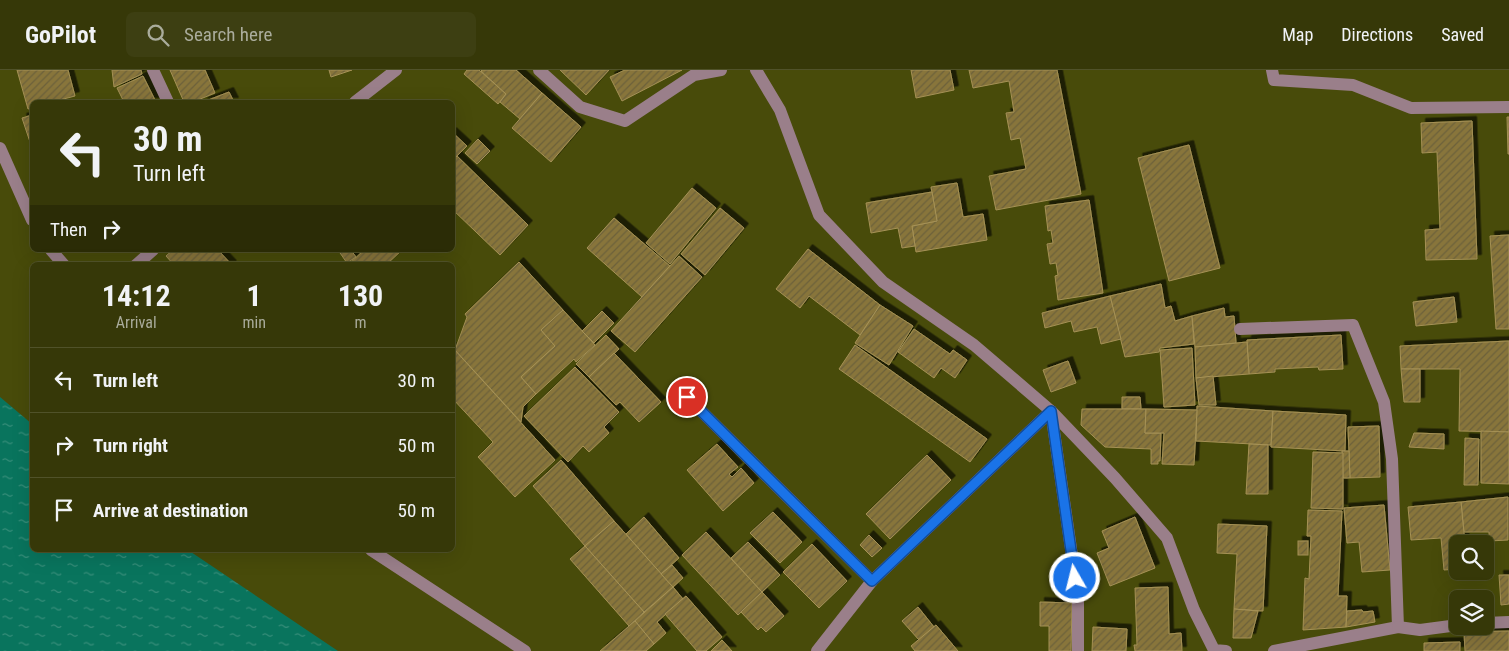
<!DOCTYPE html>
<style>
body{margin:0;font-family:"Roboto Condensed",sans-serif;background:#3d3f12;color:#f1f3f6;height:100vh;display:flex;flex-direction:column;font-size:19px;white-space:nowrap}
*{box-sizing:border-box;margin:0}
p{font-size:16px;color:#aaac9c}
.icon{flex:none;width:28px;height:28px;fill:none;stroke:currentColor;stroke-width:2;stroke-linecap:round;stroke-linejoin:round}
.map{position:relative;flex:1;overflow:hidden}
.drawer{position:absolute;left:30px;top:192px;width:425px;height:290px;display:flex;flex-direction:column;background:#363808;border-radius:8px;box-shadow:0 5px 20px #0002,0 0 0 1px #505229}
.drawer>*{flex:none}
.top-card{position:absolute;left:30px;top:30px;width:425px;height:152px;border-radius:8px;box-shadow:0 5px 20px #0002,0 0 0 1px #505229;background:#363808;color:#f1f3f6;overflow:hidden}
.controls{position:absolute;left:1449px;top:465px;display:grid;gap:10px}
.controls a{display:grid;place-items:center;width:45px;height:45px;border-radius:8px;background:#363808;box-shadow:0 5px 20px #0002,0 0 0 1px #505229;font-size:25px}
.pin{position:absolute;display:grid;place-items:center;width:42px;height:42px;color:#fff;margin:-21px;border:2px solid #fff;border-radius:50%;box-shadow:0 1px 5px #0007}
.me{position:absolute;width:55px;margin:-28px;rotate:352deg;stroke-linejoin:round;filter:drop-shadow(0 0 4px #0008)}
.turn{display:flex;align-items:center;gap:18px;height:105px;padding:0 20px;font-size:22px}
.turn .icon{width:65px;height:65px;stroke-width:2.5}
.turn b{display:block;font-size:35px;line-height:42px}
.then{display:flex;align-items:center;height:48px;padding:0 20px;background:#0003;gap:10px;font-size:19px}
.eta{display:flex;justify-content:space-evenly;align-items:center;height:85px;text-align:center}
.eta b{font-size:30px;font-weight:700;line-height:35px}
ul{padding:0;list-style:none}
li{display:flex;align-items:center;gap:15px;height:65px;padding:0 20px;border-top:1px solid #505229}
li div{flex:1}
li b{display:block;font-size:19px}
li em{font-style:normal}
header{display:flex;align-items:center;gap:30px;box-sizing:border-box;height:70px;padding:0 25px;background:#363808;border-bottom:1px solid #505229}
header strong{font-size:24px}
nav{display:flex;gap:28px;margin-inline-start:auto;font-size:18px}
.search{width:350px;height:45px;background:#3d3f12;display:flex;align-items:center;gap:12px;box-sizing:border-box;padding:0 18px;border-radius:8px;color:#aaac9c;font-size:19px}
.map>svg:first-child{display:block}
</style>
<header>
<strong>GoPilot</strong>
<div class="search"><svg class="icon" aria-label="search" viewBox="0 0 24 24"><circle cx="10" cy="10" r="6"/><path d="M15 15l6 6"/></svg>Search here</div>
<nav><a>Map</a><a>Directions</a><a>Saved</a></nav>
</header>
<div class="map">
<svg width="1509" height="581" viewBox="0 0 1509 581">
<defs>
<pattern id="water-ripples" width="26" height="14" patternUnits="userSpaceOnUse" patternTransform="scale(1.25)"><rect width="26" height="14" fill="#09745d"/><path d="M2 4q2-2 4 0t4 0M15 11q2-2 4 0t4 0" fill="none" stroke="#388e7a"/></pattern>
<pattern id="building-hatch" width="6" height="6" patternUnits="userSpaceOnUse" patternTransform="scale(1.25)"><rect width="6" height="6" fill="#88753a"/><path d="M-1 1l2-2M0 6l6-6M5 7l2-2" fill="none" stroke="#6c613a"/></pattern>
<filter id="shadow"><feDropShadow dx="4.5" dy="-4.5" stdDeviation="0" flood-color="#0009"/></filter>
</defs>
<rect width="100%" height="100%" fill="#484b0a"/>
<polygon fill="url(#water-ripples)" points="0,327 32,354 32,480 188,480 338,581 0,581"/>
<g fill="url(#building-hatch)" stroke="#a59156" filter="url(#shadow)">
<polygon points="17,0 68,0 75,26 52,32 32,32 32,38 28,39"/>
<polygon points="112,0 141,0 142,4 114,17"/>
<polygon points="170,0 205,0 215,23 193,32 184,32"/>
<polygon points="329,0 352,0 331,7"/>
<polygon points="467,0 479,0 506,24 498,34 464,4"/>
<polygon points="482,0 516,0 542,23 520,49 500,32 506,24 481,1"/>
<polygon points="560,0 609,0 586,25"/>
<polygon points="625,0 682,0 622,31 610,7"/>
<polygon points="911,0 950,0 954,20 916,28"/>
<polygon points="969,0 1057,0 1081,124 996,140 989,106 1026,99 1020,68 1011,70 1006,43 1014,42 1009,11 973,18"/>
<polygon points="143,6 156,32 124,32 117,18"/>
<polygon points="229,22 234,32 203,32"/>
<polygon points="542,23 581,57 551,92 512,58"/>
<polygon points="32,45 32,78 22,48"/>
<polygon points="1507,47 1509,47 1509,84 1508,84"/>
<polygon points="1472,51 1477,189 1426,190 1425,160 1440,159 1437,82 1422,83 1421,53"/>
<polygon points="452,62 467,76 452,91"/>
<polygon points="478,69 490,81 477,94 465,83"/>
<polygon points="1189,75 1220,198 1169,211 1138,88"/>
<polygon points="457,86 528,155 500,185 452,139 452,91"/>
<polygon points="957,113 963,147 983,144 987,170 916,182 912,156 937,151 931,117"/>
<polygon points="692,118 716,138 670,194 646,173"/>
<polygon points="932,122 937,151 912,156 915,176 902,178 898,158 871,163 866,133"/>
<polygon points="1089,130 1103,223 1058,230 1055,206 1058,205 1056,193 1050,194 1047,174 1053,173 1051,160 1048,161 1045,136"/>
<polygon points="720,138 744,158 705,205 681,184"/>
<polygon points="614,148 670,196 642,227 587,178"/>
<polygon points="1509,165 1509,259 1496,259 1490,166"/>
<polygon points="808,179 880,235 860,265 809,226 800,238 776,219"/>
<polygon points="173,180 218,180 232,195 174,195 166,186"/>
<polygon points="338,180 351,180 356,187 347,193"/>
<polygon points="364,180 402,180 386,195 348,195"/>
<polygon points="679,186 702,207 635,282 611,261"/>
<polygon points="519,192 563,240 541,260 555,276 521,307 536,324 523,337 521,352 455,280 467,247 465,244"/>
<polygon points="1161,214 1165,238 1171,236 1175,251 1192,246 1194,274 1160,278 1159,282 1125,287 1110,226"/>
<polygon points="1110,226 1121,269 1101,274 1097,257 1074,262 1071,251 1045,258 1042,243"/>
<polygon points="1454,227 1457,252 1416,256 1413,232"/>
<polygon points="880,235 913,256 889,295 855,273"/>
<polygon points="1224,238 1225,247 1234,246 1236,273 1195,277 1192,246"/>
<polygon points="563,240 595,275 576,292 574,289 536,324 521,307 555,276 541,260"/>
<polygon points="602,241 614,253 594,273 582,261"/>
<polygon points="914,259 950,284 953,280 967,290 955,308 941,298 934,308 898,282"/>
<polygon points="606,265 619,279 589,307 576,294"/>
<polygon points="1341,265 1343,299 1319,300 1318,297 1275,299 1275,302 1249,304 1247,270"/>
<polygon points="1509,271 1509,362 1459,361 1460,299 1401,299 1400,276"/>
<polygon points="1247,272 1249,304 1196,308 1195,277"/>
<polygon points="855,275 987,369 970,392 839,299"/>
<polygon points="452,277 555,390 515,427 478,387 493,372 452,328"/>
<polygon points="1192,278 1195,335 1164,337 1160,280"/>
<polygon points="614,283 661,332 639,352 620,332 616,335 589,307"/>
<polygon points="1068,291 1076,313 1051,322 1043,300"/>
<polygon points="575,297 619,342 604,357 609,363 589,382 583,376 568,392 524,346"/>
<polygon points="1401,299 1420,299 1420,332 1404,332"/>
<polygon points="1213,306 1216,335 1199,335 1196,308"/>
<polygon points="1122,327 1140,327 1141,339 1122,339"/>
<polygon points="1197,336 1273,341 1271,375 1196,371"/>
<polygon points="1082,339 1146,339 1145,363 1161,363 1160,391 1158,391 1158,394 1151,394 1151,379 1105,377 1081,355"/>
<polygon points="1146,339 1197,340 1194,395 1162,394 1164,363 1145,363"/>
<polygon points="1273,341 1346,345 1345,381 1271,377"/>
<polygon points="1379,356 1380,407 1350,408 1348,357"/>
<polygon points="1481,361 1509,362 1509,414 1481,413"/>
<polygon points="1414,363 1444,364 1444,379 1409,377"/>
<polygon points="1465,368 1479,369 1478,415 1464,415"/>
<polygon points="717,374 738,397 729,404 732,407 741,398 754,413 723,441 687,400"/>
<polygon points="1249,374 1268,375 1268,424 1246,424"/>
<polygon points="1342,381 1349,381 1350,408 1343,408"/>
<polygon points="1313,382 1343,383 1343,439 1311,438"/>
<polygon points="927,385 951,410 890,469 866,444"/>
<polygon points="561,390 614,451 585,476 533,416"/>
<polygon points="1508,427 1508,470 1489,471 1489,462 1464,462 1461,432"/>
<polygon points="1461,432 1465,474 1458,474 1458,499 1444,500 1441,468 1411,470 1408,437"/>
<polygon points="1384,435 1390,500 1362,502 1359,472 1347,473 1344,438"/>
<polygon points="1308,440 1342,441 1338,526 1347,526 1346,557 1303,560 1305,508 1309,509 1311,466 1307,466"/>
<polygon points="773,442 802,472 780,493 750,463"/>
<polygon points="644,447 679,488 661,504 626,464"/>
<polygon points="1135,447 1155,498 1110,516 1097,483 1109,478 1102,461"/>
<polygon points="614,451 673,517 644,542 585,476"/>
<polygon points="1218,454 1267,456 1263,541 1234,539 1237,484 1217,483"/>
<polygon points="706,462 762,522 738,545 682,485"/>
<polygon points="869,465 882,478 872,487 860,475"/>
<rect x="1298" y="471" width="10" height="14"/>
<polygon points="748,472 780,505 762,522 731,488"/>
<polygon points="812,474 847,511 819,538 783,502"/>
<polygon points="585,476 644,542 629,556 570,489"/>
<polygon points="672,495 683,508 673,517 661,504"/>
<polygon points="1499,505 1509,505 1509,534 1501,535"/>
<polygon points="673,517 683,529 657,552 666,563 654,574 635,551"/>
<polygon points="1168,517 1169,564 1181,563 1182,581 1135,581 1134,575 1137,575 1135,518"/>
<polygon points="762,522 784,546 766,562 761,557 758,560 741,542"/>
<polygon points="686,526 722,567 706,581 697,581 665,544"/>
<polygon points="1040,532 1072,533 1071,581 1049,581 1049,556 1040,556"/>
<polygon points="918,537 934,557 919,570 902,551"/>
<polygon points="1234,539 1258,541 1251,568 1233,568"/>
<polygon points="1362,540 1363,542 1373,541 1375,552 1346,557 1347,541"/>
<polygon points="635,551 654,574 646,581 600,581"/>
<polygon points="936,555 958,581 915,581 911,576"/>
<polygon points="1093,557 1127,559 1126,581 1092,581"/>
<polygon points="1509,561 1509,581 1465,581 1464,562"/>
<polygon points="722,570 732,581 711,581"/>
<polygon points="1460,572 1460,581 1424,581 1424,573"/>
</g>
<g fill="none" stroke-linecap="round" stroke-linejoin="round">
<g stroke="#9a7f8a" stroke-width="12">
<polyline points="153,0 168,32"/>
<polyline points="539,0 580,37 625,51 694,5 721,0"/>
<polyline points="756,0 780,40 819,145 883,212 974,275 1051,341 1115,408 1167,468 1194,540 1214,580 1226,581"/>
<polyline points="1272,0 1274,10 1353,15 1411,38 1509,37"/>
<polyline points="355,32 396,0"/>
<polyline points="0,78 32,150"/>
<polyline points="51,180 64,195"/>
<polyline points="136,195 153,180"/>
<polyline points="1240,259 1353,255 1384,332 1392,389 1398,557 1274,581"/>
<polyline points="687,327 872,511"/>
<polyline points="1051,341 1078,527 1078,581"/>
<polyline points="371,480 525,581"/>
<polyline points="1485,553 1509,552"/>
<polyline points="1398,557 1420,560 1458,555"/>
<polyline points="817,581 872,511 1051,341"/>
</g>
</g>
<g fill="none" stroke-linecap="round" stroke-linejoin="round">
<defs>
<polyline id="route" points="687,327 872,511 1051,341 1075,508"/>
</defs>
<use href="#route" stroke="#114b97" stroke-width="12"/>
<use href="#route" stroke="#1a73e8" stroke-width="9"/>
</g>
</svg>
<div class="controls">
<a><svg class="icon" aria-label="search" viewBox="0 0 24 24"><circle cx="10" cy="10" r="6"/><path d="M15 15l6 6"/></svg></a>
<a><svg class="icon" aria-label="layers" viewBox="0 0 24 24"><path d="M12 4l9 5-9 5-9-5zM3 14l9 5 9-5"/></svg></a>
</div>
<div class="pin" style="left:687px;top:327px;background:#d93025"><svg class="icon" aria-label="arrive" viewBox="0 0 24 24"><path d="M6 21V4h12l-3 4 3 4H6"/></svg></div>
<svg class="me" style="left:1075px;top:508px" viewBox="-20 -20 40 40"><circle r="17" fill="#1a73e8" stroke="#fff" stroke-width="3"/><path d="M0-11L8 9 0 5-8 9z" fill="#fff"/></svg>
<div class="top-card">
<div class="turn"><svg class="icon" aria-label="left" viewBox="0 0 24 24"><path d="M17 20v-9H6M10 6l-5 5 5 5"/></svg><div><b>30 m</b>Turn left</div></div>
<div class="then">Then<svg class="icon" aria-label="right" viewBox="0 0 24 24"><path d="M7 20v-9h11M14 6l5 5-5 5"/></svg></div>
</div>
<section class="drawer">
<div class="eta">
<div><b>14:12</b><p>Arrival</p></div>
<div><b>1</b><p>min</p></div>
<div><b>130</b><p>m</p></div>
</div>
<ul>
<li><svg class="icon" aria-label="left" viewBox="0 0 24 24"><path d="M17 20v-9H6M10 6l-5 5 5 5"/></svg><div><b>Turn left</b></div><em>30 m</em></li>
<li><svg class="icon" aria-label="right" viewBox="0 0 24 24"><path d="M7 20v-9h11M14 6l5 5-5 5"/></svg><div><b>Turn right</b></div><em>50 m</em></li>
<li><svg class="icon" aria-label="arrive" viewBox="0 0 24 24"><path d="M6 21V4h12l-3 4 3 4H6"/></svg><div><b>Arrive at destination</b></div><em>50 m</em></li>
</ul>
</section>
</div>
